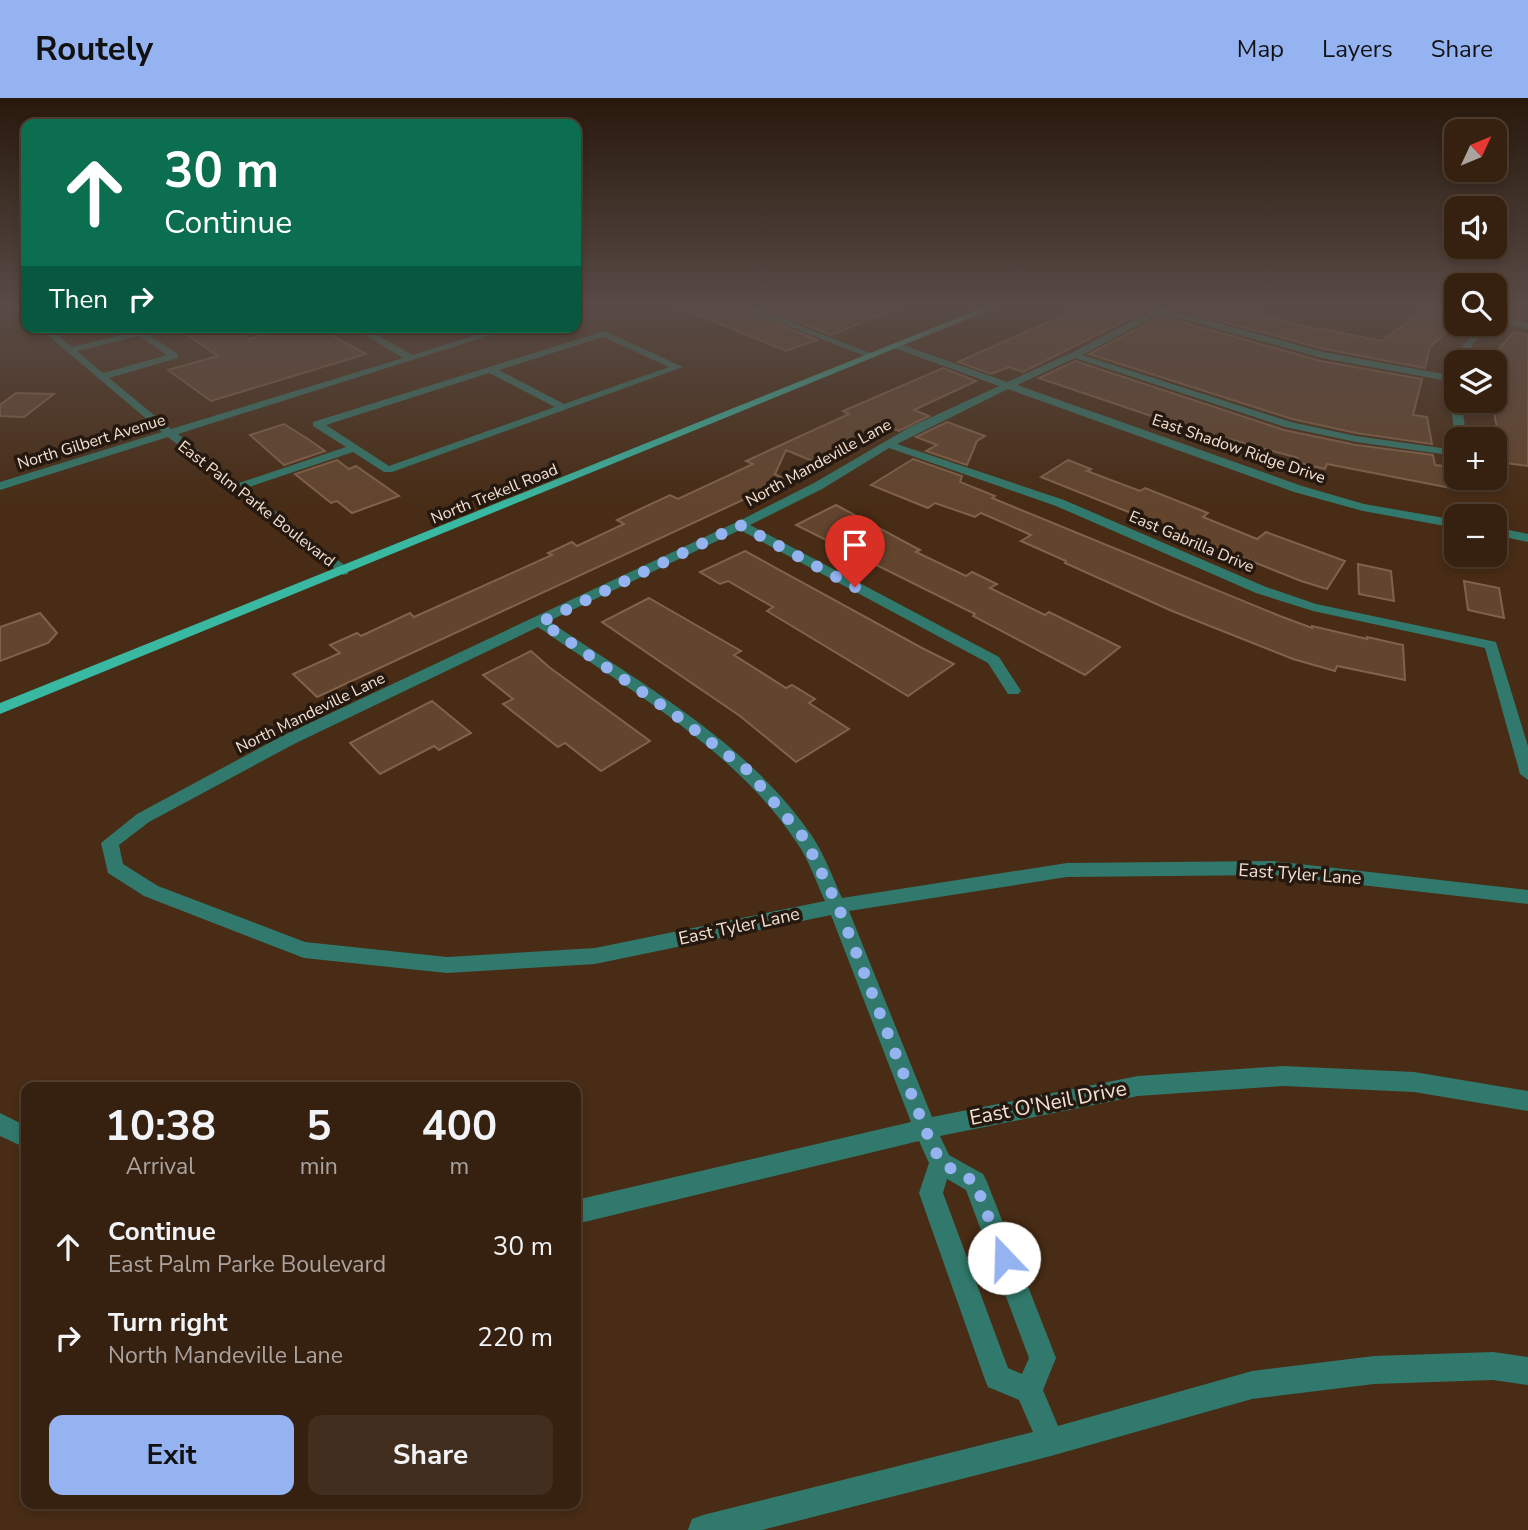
<!DOCTYPE html>
<meta charset="utf-8">
<style>
body{margin:0;font-family:"Nunito Sans",sans-serif;background:#412e1e;color:#f1f3f6;height:100vh;display:flex;flex-direction:column;font-size:26px;white-space:nowrap}
*{box-sizing:border-box;margin:0}
p{font-size:23px;color:#aaa39f}
.icon{flex:none;width:38px;height:38px;fill:none;stroke:currentColor;stroke-width:2;stroke-linecap:round;stroke-linejoin:round}
.map{position:relative;flex:1;overflow:hidden}
.sheet{position:absolute;left:21px;top:984px;width:560px;height:427px;display:flex;flex-direction:column;background:#362110;border-radius:14px;box-shadow:0 4px 10px #0003,0 0 0 2px #503e30}
.sheet>*{flex:none}
.banner{position:absolute;left:21px;top:21px;width:560px;height:214px;border-radius:14px;box-shadow:0 4px 10px #0003,0 0 0 2px #503e30;background:#0b6e4f;color:#fff;overflow:hidden}
.needle{width:46px;rotate:46deg}
.buttons{position:absolute;left:1444px;top:21px;display:grid;gap:14px}
.buttons a{display:grid;place-items:center;width:63px;height:63px;border-radius:14px;background:#362110;box-shadow:0 4px 10px #0003,0 0 0 2px #503e30;font-size:35px}
.pin{position:absolute;display:grid;place-items:center;width:60px;height:60px;color:#fff;margin:-72px -30px;border-radius:50% 50% 50% 0;rotate:-45deg;box-shadow:0 0 7px #0007}
.pin .icon{rotate:45deg}
.me{position:absolute;width:77px;margin:-38px;rotate:339deg;stroke-linejoin:round;filter:drop-shadow(0 0 5px #0008)}
.turn{display:flex;align-items:center;gap:24px;height:147px;padding:0 28px;font-size:32px}
.turn .icon{width:91px;height:91px;stroke-width:2.5}
.turn b{display:block;font-size:49px;line-height:60px}
.then{display:flex;align-items:center;height:66px;padding:0 28px;background:#0003;gap:14px;font-size:26px}
.eta{display:flex;justify-content:space-evenly;align-items:center;height:119px;text-align:center}
.eta b{font-size:42px;font-weight:700;line-height:49px}
.cta{display:flex;gap:14px;margin-top:auto;padding:14px 28px}
.cta a{flex:1;height:80px;border-radius:14px;background:#95b2f1;color:#111;font-size:28px;font-weight:700;line-height:80px;text-align:center}
.cta a+a{background:#412e1e;color:#f1f3f6}
ul{padding:0;list-style:none}
li{display:flex;align-items:center;gap:21px;height:91px;padding:0 28px}
li div{flex:1}
li b{display:block;font-size:26px}
li em{font-style:normal}
header{display:flex;align-items:center;gap:42px;box-sizing:border-box;height:98px;padding:0 35px;background:#95b2f1;color:#111}
header strong{font-size:33px}
nav{display:flex;gap:38px;margin-inline-start:auto;font-size:24px}
.map>svg:first-child{display:block}
</style>
<header>
<strong>Routely</strong>
<nav><a>Map</a><a>Layers</a><a>Share</a></nav>
</header>
<div class="map">
<svg width="1528" height="1432" viewBox="0 0 1528 1432">
<rect width="100%" height="100%" fill="#482c15"/>
<g fill="#63452e" stroke="#81624a" stroke-width="2">
<polygon points="672,206 730,206 817,242 786,253"/>
<polygon points="753,206 905,206 906,207 831,237"/>
<polygon points="1089,206 1127,206 1147,212 1023,274 1009,269 991,276 958,264"/>
<polygon points="1185,206 1266,206 1250,214 1320,232 1323,231 1381,243 1429,209 1456,216 1456,225 1430,249 1425,270 1324,251 1184,213"/>
<polygon points="1161,218 1321,263 1422,281 1413,317 1427,319 1432,346 1356,335 1292,321 1089,256"/>
<polygon points="176,229 231,229 249,241 293,229 316,229 366,256 211,303 168,272 218,258"/>
<polygon points="1514,234 1528,237 1528,368 1506,365 1495,321 1494,260 1501,248"/>
<polygon points="1075,263 1284,332 1356,347 1433,357 1435,367 1456,369 1456,391 1327,366 1325,371 1296,364 1298,360 1229,341 1225,343 1039,280"/>
<polygon points="943,270 976,283 914,312 929,318 899,333 889,329 812,363 786,352 775,376 786,382 317,599 293,576 340,555 330,547 357,535 361,538 410,515 414,519 552,457 548,455 572,444 577,448 624,426 617,422 670,397 678,401 753,366 746,363 849,316 843,313"/>
<polygon points="16,295 54,296 24,319 0,318 0,307"/>
<polygon points="947,324 985,338 977,343 967,367 926,353 937,347 916,339"/>
<polygon points="284,326 308,341 325,353 284,367 250,337"/>
<polygon points="913,361 962,378 960,384 995,398 992,400 1280,518 1312,530 1312,528 1367,541 1367,539 1403,547 1405,582 1337,568 1335,573 1293,561 1172,513 1065,465 1066,463 1021,443 1031,437 981,415 975,419 935,405 928,410 871,387"/>
<polygon points="337,362 349,371 356,368 399,398 352,415 337,403 331,405 295,376"/>
<polygon points="1068,362 1091,371 1087,373 1140,393 1145,390 1208,415 1203,419 1257,441 1266,434 1345,463 1327,491 1301,483 1041,379"/>
<polygon points="836,407 920,452 916,454 966,478 972,474 997,486 990,490 1045,517 1049,514 1120,549 1085,577 973,518 975,516 796,427"/>
<polygon points="745,453 922,550 954,566 908,598 767,513 773,509 728,483 720,486 700,474"/>
<polygon points="1358,466 1391,473 1394,503 1359,496"/>
<polygon points="1464,483 1499,490 1504,520 1468,512"/>
<polygon points="649,500 741,553 734,557 786,590 792,587 815,601 809,605 849,631 796,664 740,618 602,524"/>
<polygon points="40,515 57,535 48,545 0,563 0,529"/>
<polygon points="531,553 549,569 650,643 601,673 565,645 558,649 503,606 513,601 483,577"/>
<polygon points="432,603 471,635 439,652 434,648 380,676 350,645"/>
</g>
<g fill="none" stroke-linecap="round" stroke-linejoin="round">
<g fill="#31796c" fill-rule="evenodd">
<polygon points="9,206 19,206 26,213 26,220"/>
<polygon points="732,206 745,206 878,258 870,260"/>
<path d="M1164,206H1175L1168,211L1323,254L1449,277L1456,270V303H1461L1467,341H1455L1448,283L1322,260L1161,215L1082,257L1291,324L1356,338L1456,352V358L1356,344L1285,329L1075,260L1017,287L1302,388L1364,406L1456,422V430L1363,413L1294,394L1008,291L897,346L1064,402L1266,489L1316,506L1496,544L1528,648V682L1520,676L1485,550L1313,513L1256,495L1056,408L889,350L822,391L750,427L999,559L1021,593L1018,596H1008L988,565L740,432L549,523C641,586 748,644 812,738C824,756 833,780 842,800L1067,765L1273,763L1528,792V806L1273,777L1067,779L849,813L932,1019L1138,978L1283,968L1414,974L1528,993V1013L1414,994L1283,988L1138,998L940,1038L949,1057L983,1076L987,1084L1056,1260L1043,1292L1058,1328L1252,1273L1374,1258L1493,1254L1528,1259V1287L1493,1282L1374,1286L1252,1301L1051,1358L762,1432H688L692,1421L703,1417L1033,1334L1019,1302L988,1289L984,1279L919,1095L929,1065L919,1043L576,1126V1102L911,1024L831,817L595,866L447,875L304,860L144,798L108,775L101,745L137,716L282,638L743,421L814,385L910,329L999,288L894,250V246H900L1007,284L1071,255ZM538,529C629,592 735,651 797,745C809,762 816,784 825,803L595,850L447,859L305,844L158,788L123,766L119,747L149,724L294,646ZM947,1081L966,1092L1029,1260L1022,1276L1008,1270L943,1095Z"/>
<polygon points="1511,206 1521,206 1505,219 1528,225 1528,231 1500,223 1494,226 1494,218"/>
<polygon points="1483,226 1494,226 1474,244 1464,264 1456,266 1463,247"/>
<path d="M38,229H48L72,249L141,232L178,256V260L109,280L171,331L403,260L352,229H363L412,257L502,229H516L178,336L239,385L346,349L313,328V324L601,234H607L683,269L392,374H384L353,354L246,390L348,470V476L343,477L168,339L0,392V384L162,334ZM139,238L167,257L103,275L77,253ZM603,239L669,269L564,306L499,272ZM489,275L555,309L389,368L326,327Z"/>
<polygon points="1494,429 1528,436 1528,444 1494,437"/>
<polygon points="0,1015 26,1028 26,1050 0,1038"/>
</g>
<polygon fill="#39b8a2" fill-rule="evenodd" points="992,206 1004,206 0,616 0,605"/>
</g>
<linearGradient id="sky" x2="0" y2="1"><stop stop-color="#28180c"/><stop offset="0.51" stop-color="#584b46"/><stop offset="1" stop-color="#584b46" stop-opacity="0"/></linearGradient>
<rect width="1528" height="407" fill="url(#sky)"/>
<g fill="none" stroke-linecap="round" stroke-linejoin="round">
<polyline stroke="#95b2f1" stroke-width="12" stroke-dasharray="0 21.6" points="855,489 740,427 541,524 670,613 746,671 805,741 838,808 925,1031 941,1065 975,1084 1004,1160"/>
</g>
<g text-anchor="middle" stroke-width="7" stroke-linejoin="round" paint-order="stroke">
<g font-size="16" fill="#f3e1d3" stroke="#25180e">
<text transform="translate(91 343) rotate(-17)" y="6">North Gilbert Avenue</text>
<text transform="translate(1239 350) rotate(19)" y="6">East Shadow Ridge Drive</text>
<text transform="translate(818 364) rotate(-29)" y="6">North Mandeville Lane</text>
<text transform="translate(494 395) rotate(-22)" y="6">North Trekell Road</text>
<text transform="translate(257 405) rotate(38)" y="6">East Palm Parke Boulevard</text>
<text transform="translate(1192 443) rotate(23)" y="6">East Gabrilla Drive</text>
<text transform="translate(310 614) rotate(-26)" y="6">North Mandeville Lane</text>
</g>
<g font-size="18" fill="#f3e1d3" stroke="#25180e">
<text transform="translate(1300 776) rotate(4)" y="6">East Tyler Lane</text>
<text transform="translate(739 828) rotate(-12)" y="6">East Tyler Lane</text>
</g>
<g font-size="21" fill="#f3e1d3" stroke="#25180e">
<text transform="translate(1048 1005) rotate(-11)" y="7">East O'Neil Drive</text>
</g>
</g>
</svg>
<div class="buttons">
<a><svg class="needle" viewBox="-14 -14 28 28"><path d="M0-13l5 13h-10z" fill="#e53935"/><path d="M0 13l5-13h-10z" fill="#aaa39f"/></svg></a>
<a><svg class="icon" aria-label="sound" viewBox="0 0 24 24"><path d="M4 9h4l5-4v14l-5-4H4zM17 9q2 3 0 6"/></svg></a>
<a><svg class="icon" aria-label="search" viewBox="0 0 24 24"><circle cx="10" cy="10" r="6"/><path d="M15 15l6 6"/></svg></a>
<a><svg class="icon" aria-label="layers" viewBox="0 0 24 24"><path d="M12 4l9 5-9 5-9-5zM3 14l9 5 9-5"/></svg></a>
<a>+</a>
<a>−</a>
</div>
<div class="pin" style="left:855px;top:489px;background:#d93025"><svg class="icon" aria-label="arrive" viewBox="0 0 24 24"><path d="M6 21V4h12l-3 4 3 4H6"/></svg></div>
<svg class="me" style="left:1004px;top:1160px" viewBox="-20 -20 40 40"><circle r="19" fill="#fff"/><path d="M0-13L10 11 0 6-10 11z" fill="#95b2f1"/></svg>
<div class="banner">
<div class="turn"><svg class="icon" aria-label="ahead" viewBox="0 0 24 24"><path d="M12 20V5M6 11l6-6 6 6"/></svg><div><b>30 m</b>Continue</div></div>
<div class="then">Then<svg class="icon" aria-label="right" viewBox="0 0 24 24"><path d="M7 20v-9h11M14 6l5 5-5 5"/></svg></div>
</div>
<section class="sheet">
<div class="eta">
<div><b>10:38</b><p>Arrival</p></div>
<div><b>5</b><p>min</p></div>
<div><b>400</b><p>m</p></div>
</div>
<ul>
<li><svg class="icon" aria-label="ahead" viewBox="0 0 24 24"><path d="M12 20V5M6 11l6-6 6 6"/></svg><div><b>Continue</b><p>East Palm Parke Boulevard</p></div><em>30 m</em></li>
<li><svg class="icon" aria-label="right" viewBox="0 0 24 24"><path d="M7 20v-9h11M14 6l5 5-5 5"/></svg><div><b>Turn right</b><p>North Mandeville Lane</p></div><em>220 m</em></li>
</ul>
<div class="cta"><a>Exit</a><a>Share</a></div>
</section>
</div>
